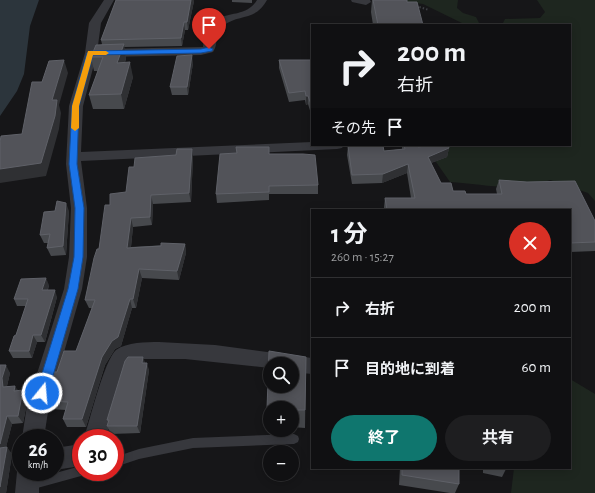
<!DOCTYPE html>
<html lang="ja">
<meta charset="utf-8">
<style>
body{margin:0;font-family:"Alegreya Sans","Noto Sans JP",sans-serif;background:#1e1e20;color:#f1f3f6;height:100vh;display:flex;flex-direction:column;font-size:15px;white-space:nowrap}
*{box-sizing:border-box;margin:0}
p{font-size:13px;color:#9c9d9f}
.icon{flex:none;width:22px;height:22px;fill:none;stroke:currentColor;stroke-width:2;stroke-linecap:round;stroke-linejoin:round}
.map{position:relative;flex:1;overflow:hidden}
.sheet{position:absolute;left:311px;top:209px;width:260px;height:260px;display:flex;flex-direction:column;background:#101012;border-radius:0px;box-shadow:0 2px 10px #0003,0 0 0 1px #303032}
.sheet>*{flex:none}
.hud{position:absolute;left:311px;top:24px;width:260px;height:122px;border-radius:0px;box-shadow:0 2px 10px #0003,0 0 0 1px #303032;background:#101012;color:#f1f3f6;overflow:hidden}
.fabs{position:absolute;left:263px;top:357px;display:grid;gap:8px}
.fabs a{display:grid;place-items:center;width:36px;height:36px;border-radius:50%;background:#101012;box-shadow:0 2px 10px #0003,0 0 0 1px #303032;font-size:20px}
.speed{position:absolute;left:12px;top:429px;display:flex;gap:8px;font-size:20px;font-weight:700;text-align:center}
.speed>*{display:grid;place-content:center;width:52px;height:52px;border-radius:50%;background:#101012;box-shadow:0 2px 10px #0003,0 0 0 1px #303032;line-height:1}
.speed small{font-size:10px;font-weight:400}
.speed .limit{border:6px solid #d22;background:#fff;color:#111}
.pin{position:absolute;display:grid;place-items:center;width:34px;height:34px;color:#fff;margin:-41px -17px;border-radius:50% 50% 50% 0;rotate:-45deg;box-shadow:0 0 4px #0007}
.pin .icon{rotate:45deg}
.me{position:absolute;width:44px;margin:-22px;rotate:17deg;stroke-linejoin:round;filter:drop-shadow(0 0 3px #0008)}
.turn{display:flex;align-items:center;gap:14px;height:84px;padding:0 20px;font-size:18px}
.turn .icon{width:52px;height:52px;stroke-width:2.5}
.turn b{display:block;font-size:28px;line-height:34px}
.then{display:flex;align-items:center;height:38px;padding:0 20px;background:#0003;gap:8px;font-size:15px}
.round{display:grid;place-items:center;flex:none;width:42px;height:42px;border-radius:21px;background:#1e1e20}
.headline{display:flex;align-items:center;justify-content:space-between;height:68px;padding:0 20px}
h1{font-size:24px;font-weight:700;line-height:30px}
.action{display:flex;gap:8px;margin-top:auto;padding:8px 20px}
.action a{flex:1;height:46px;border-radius:24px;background:#0f766e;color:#fff;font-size:16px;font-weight:700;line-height:46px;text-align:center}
.action a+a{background:#1e1e20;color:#f1f3f6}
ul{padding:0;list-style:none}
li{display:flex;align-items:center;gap:12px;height:60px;padding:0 20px;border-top:1px solid #303032}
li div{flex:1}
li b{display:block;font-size:15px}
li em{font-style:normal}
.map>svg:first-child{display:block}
</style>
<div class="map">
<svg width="595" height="493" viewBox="0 0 595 493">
<rect width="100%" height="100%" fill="#161618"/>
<g fill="#1e261f">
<polygon points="393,0 458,0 457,8 463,13 476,17 480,25 466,25 423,4"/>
<path d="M537,0H595V201L588,193L550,180C519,193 482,184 450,182L427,149L406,145H570V25H502L505,19L540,18L545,12Z"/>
<polygon points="570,379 595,394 595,493 511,493 514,468 570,468"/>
</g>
<polygon fill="#2c353c" points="0,0 39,0 30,26 24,74 17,91 0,116"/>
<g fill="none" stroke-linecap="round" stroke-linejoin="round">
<polyline stroke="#3d3f44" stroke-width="2" stroke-dasharray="1.5 2" stroke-linecap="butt" points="416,6 429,10"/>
<g fill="#37383d" fill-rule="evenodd">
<polygon points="294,434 298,436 299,439 298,442 294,444 193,448 139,459 115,467 115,457 139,449 193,438"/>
<polygon points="81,466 81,472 86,472 85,475 81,476 30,490 26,489 25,485 26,481 30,480"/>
</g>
<g fill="#37383d" fill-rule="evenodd">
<path d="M104,0H114L101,23L97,53L99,50L103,49L203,47C209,1 242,25 257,0H267C255,22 239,13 223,26C214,33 219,44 213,52L201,55L103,57L99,56L97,53L83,106L81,152L312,142V145H344L342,148L337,149L81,161L87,208V257L82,289L49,405L44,438H22L27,405L64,289L69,257L71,208L66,164L69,106L85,53L89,23Z"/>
<polygon points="351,0 370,0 371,2 366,5 352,2"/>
<path d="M159,342L215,345L312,358V374L292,372V364H270V368L185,359H138L132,361L126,368L106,438H84C90,420 104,361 116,350C127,342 146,342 159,342Z"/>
<polygon points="81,444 81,466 55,470 55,448"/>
<polygon points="20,464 21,472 39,472 39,493 15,493 17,472"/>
</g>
</g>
<g fill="#47494d">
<polygon points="116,0 193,0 194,1 188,30 185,30 182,46 124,47 126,58 125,63 133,77 124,109 93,109 89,95 98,71 94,71 91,57 102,44 101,40"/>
<polygon points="232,0 252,0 252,3 232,2"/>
<polygon points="372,0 407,2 423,25 373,25 371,12"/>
<polygon points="279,60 312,60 312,117 308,104 306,105 305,100 289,102 279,68"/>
<polygon points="193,63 188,95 172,95 170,87"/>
<polygon points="402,145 417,145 418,147 433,145 448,145 449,148 447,157 431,163 441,183 451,183 453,191 465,191 466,194 497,194 496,189 499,180 527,182 575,181 595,221 595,251 570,252 570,210 384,210 384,207 385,198 411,198 407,173 382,183 352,184 347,155 348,146 383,146 384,151 402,149"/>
<polygon points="269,154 318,185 318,194 269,194 269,200 217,203 216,194"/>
<polygon points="193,157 191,202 153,204 152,225 133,227 131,247 185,244 186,253 179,280 142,278 136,308 132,308 121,346 115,349 105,365 86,427 67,427 63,419 66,410 50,409 46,401 57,372 76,351 92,308 89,308 85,300 110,205 126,192 134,167"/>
<polygon points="69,211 66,255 51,256 47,248 48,243 44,243 40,235"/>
<polygon points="49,285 48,290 57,297 45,342 37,342 32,358 13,358 9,351 16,335 26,306 17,306 14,299"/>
<polygon points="306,357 305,428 292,427 292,408 270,408 270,427 268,427 267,409"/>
<polygon points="145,363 149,370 140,433 111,434 107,426 108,422 107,420"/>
<polygon points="0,365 10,373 7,386 18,390 28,398 23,423 12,424 6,447 12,454 6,493"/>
<polygon points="400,468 459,468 459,484 455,493 450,493 399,485"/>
<polygon points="483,468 506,468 506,469 502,477 483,473"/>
</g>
<g fill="#2f3033">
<polygon points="191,0 193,0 194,1 188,30 187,22"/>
<polygon points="184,22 185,30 182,46 181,38"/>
<polygon points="124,44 126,58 120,77 117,63"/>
<polygon points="192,55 193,63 188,95 187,87"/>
<polygon points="64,60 68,73 59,105 61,113 59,129 46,176 0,183 0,169 52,100"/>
<polygon points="130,62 133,77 124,109 121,94"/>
<polygon points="306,96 308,96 308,104 306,105"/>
<polygon points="449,148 447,157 426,165 428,157"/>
<polygon points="192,149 193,157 191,202 189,193"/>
<polygon points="408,164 407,173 382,183 383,174"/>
<polygon points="151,195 153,204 152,225 150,217"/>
<polygon points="66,203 69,211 66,255 63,246"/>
<polygon points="131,218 133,227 130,256 127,248"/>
<polygon points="185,244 186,253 179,280 177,271"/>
<polygon points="139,269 142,278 136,308 133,299"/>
<polygon points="46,278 49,285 45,297 42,290"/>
<polygon points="55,290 57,297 45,342 41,335"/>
<polygon points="130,299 132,308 121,346 115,349 105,365 86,427 82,419 102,357"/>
<polygon points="33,335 37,342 32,358 29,351"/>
<polygon points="143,357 146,365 142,363"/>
<polygon points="147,363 149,370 140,433 137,426"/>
<polygon points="6,365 10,373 7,386 8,395 3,387 2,378"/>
<polygon points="15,386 20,394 14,391"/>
<polygon points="23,390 28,398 23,423 18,416"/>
<polygon points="7,416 12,424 4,455 0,449 0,444"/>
<polygon points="7,447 12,454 6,493 0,493 0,487"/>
</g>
<g fill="#525359" stroke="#5f6168" fill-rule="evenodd">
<polygon points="116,0 191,0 187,22 184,22 181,38 101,40"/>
<polygon points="373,0 407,0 407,2 417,2 423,25 378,25"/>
<polygon points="124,44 117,63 130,62 121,94 89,95 103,57 91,57 96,45"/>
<polygon points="192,55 187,87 170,87 177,56"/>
<polygon points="64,60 52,100 57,100 55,116 41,163 0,169 0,142 1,136 22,134 32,82 42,82 49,61"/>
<polygon points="279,60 312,60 312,107 308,96 306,96 305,91 289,93"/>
<polygon points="404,145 417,145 418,147 433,145 448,145 449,148 428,157 441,183 451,183 453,191 465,191 466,194 502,194 499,180 527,182 575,181 595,221 595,242 570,243 570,210 387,210 385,198 415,198 408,164 383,174 352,175 348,146 383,146 384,151 405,149"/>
<polygon points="236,147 269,147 269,154 303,154 315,155 318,185 269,186 269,192 216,194 220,154 237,153"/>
<polygon points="177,149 192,149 189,193 151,195 150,217 131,218 127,248 161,246 161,243 185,244 177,271 139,269 133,299 130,299 118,337 112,341 102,357 82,419 63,419 68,402 46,401 53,372 57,372 64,351 76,351 95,300 85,300 94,258 97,249 99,249 105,205 110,205 110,194 126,192 129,167 134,167 135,158 176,155"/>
<polygon points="57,201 66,203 63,246 47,248 50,234 40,235 44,212 55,211"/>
<polygon points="46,278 42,290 55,290 41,335 33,335 29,351 9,351 14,336 16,335 28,299 14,299 21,279"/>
<path d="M269,351L306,357L305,410H292V408H270V409H267ZM270,364H292V386H270Z"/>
<polygon points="128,357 143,357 142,363 147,363 137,426 107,426 109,420 107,420 125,361"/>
<polygon points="0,365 6,365 2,378 3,387 15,386 14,391 23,390 18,416 7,416 0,444"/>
<polygon points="7,447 0,487 0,448"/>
<polygon points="402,468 459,468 459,484 402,475"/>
<polygon points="499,468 506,468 506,469"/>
</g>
<polygon fill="#1a73e8" stroke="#114b97" points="209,47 213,49 212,51 201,53 93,55 79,106 77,164 84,208 83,257 78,289 48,393 46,396 42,397 38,396 36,393 68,289 74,257 75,208 69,164 72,106 87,53 91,51 201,49"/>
<polygon fill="#f59e0b" points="88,51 106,51 109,53 106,55 93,55 79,106 79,128 75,131 71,128 72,106"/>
</svg>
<div class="fabs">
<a><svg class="icon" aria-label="search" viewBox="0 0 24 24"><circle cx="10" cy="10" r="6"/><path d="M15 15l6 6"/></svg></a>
<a>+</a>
<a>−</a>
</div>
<div class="speed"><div>26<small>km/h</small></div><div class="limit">30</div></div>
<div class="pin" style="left:209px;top:49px;background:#d93025"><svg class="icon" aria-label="arrive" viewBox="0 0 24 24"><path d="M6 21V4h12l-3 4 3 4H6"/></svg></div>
<svg class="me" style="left:42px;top:393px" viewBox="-20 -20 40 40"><circle r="17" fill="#1a73e8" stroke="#fff" stroke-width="3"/><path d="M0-11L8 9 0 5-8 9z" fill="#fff"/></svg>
<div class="hud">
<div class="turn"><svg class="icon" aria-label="right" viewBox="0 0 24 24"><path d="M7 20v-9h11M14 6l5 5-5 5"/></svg><div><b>200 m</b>右折</div></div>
<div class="then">その先<svg class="icon" aria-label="arrive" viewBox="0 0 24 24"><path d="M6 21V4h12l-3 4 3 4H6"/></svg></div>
</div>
<section class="sheet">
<div class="headline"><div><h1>1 分</h1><p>260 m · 15:27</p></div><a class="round" style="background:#d93025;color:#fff"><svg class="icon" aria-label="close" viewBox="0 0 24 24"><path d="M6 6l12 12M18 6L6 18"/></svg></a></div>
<ul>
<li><svg class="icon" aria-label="right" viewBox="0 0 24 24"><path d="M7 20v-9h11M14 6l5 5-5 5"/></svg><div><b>右折</b></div><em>200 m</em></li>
<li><svg class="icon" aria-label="arrive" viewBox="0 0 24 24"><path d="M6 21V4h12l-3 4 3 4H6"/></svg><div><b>目的地に到着</b></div><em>60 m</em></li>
</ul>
<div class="action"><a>終了</a><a>共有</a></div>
</section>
</div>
